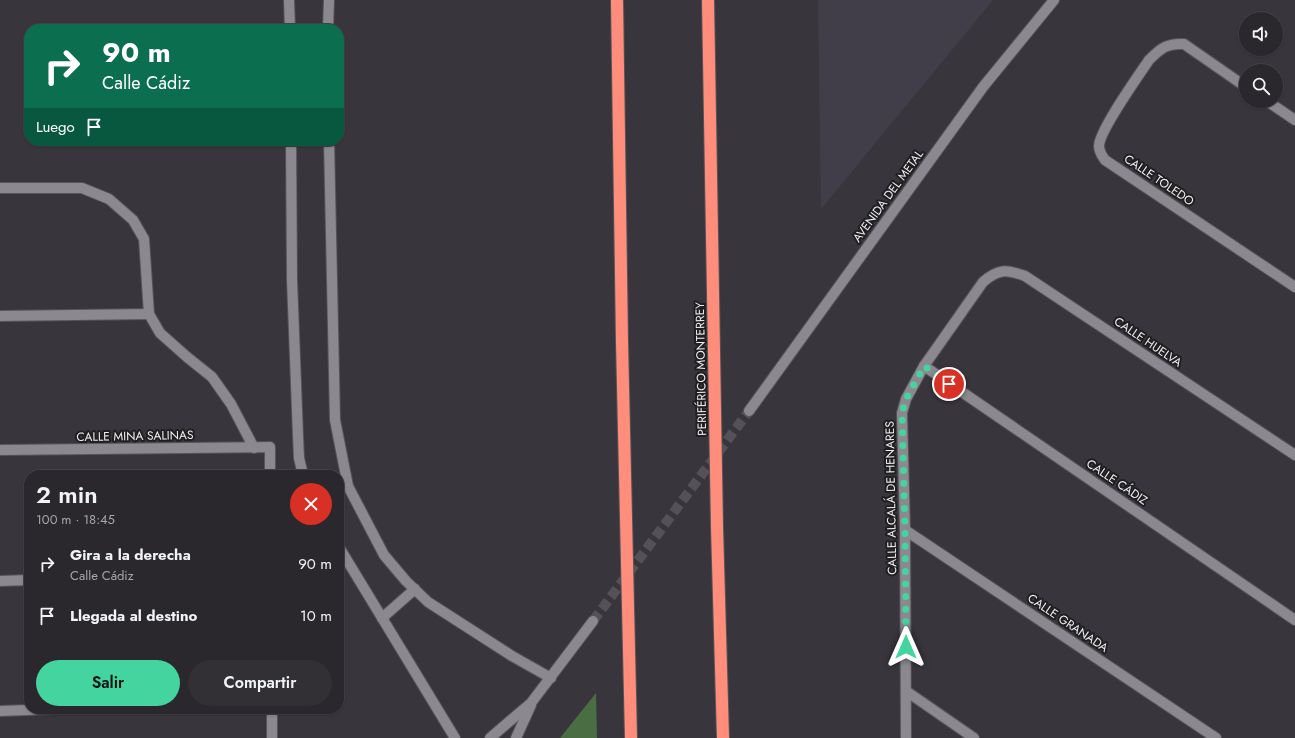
<!DOCTYPE html>
<html lang="es">
<meta charset="utf-8">
<style>
body{margin:0;font-family:Jost,sans-serif;background:#323035;color:#f1f3f6;height:100vh;display:flex;flex-direction:column;font-size:15px;white-space:nowrap}
*{box-sizing:border-box;margin:0}
p{font-size:13px;color:#a5a6aa}
.icon{flex:none;width:22px;height:22px;fill:none;stroke:currentColor;stroke-width:2;stroke-linecap:round;stroke-linejoin:round}
.map{position:relative;flex:1;overflow:hidden}
.sheet{position:absolute;left:24px;top:470px;width:320px;height:244px;display:flex;flex-direction:column;background:#2a282d;border-radius:16px;box-shadow:0 1px 3px #0004,0 0 0 1px #464449}
.sheet>*{flex:none}
.hud{position:absolute;left:24px;top:24px;width:320px;height:122px;border-radius:16px;box-shadow:0 1px 3px #0004,0 0 0 1px #464449;background:#0b6e4f;color:#fff;overflow:hidden}
.tools{position:absolute;left:1239px;top:12px;display:grid;gap:8px}
.tools a{display:grid;place-items:center;width:44px;height:44px;border-radius:50%;background:#2a282d;box-shadow:0 1px 3px #0004,0 0 0 1px #464449;font-size:20px}
.pin{position:absolute;display:grid;place-items:center;width:34px;height:34px;color:#fff;margin:-17px;border:2px solid #fff;border-radius:50%;box-shadow:0 1px 4px #0007}
.me{position:absolute;width:44px;margin:-22px;rotate:0deg;stroke-linejoin:round;filter:drop-shadow(0 0 3px #0008)}
.turn{display:flex;align-items:center;gap:14px;height:84px;padding:0 12px;font-size:18px}
.turn .icon{width:52px;height:52px;stroke-width:2.5}
.turn b{display:block;font-size:28px;line-height:34px}
.then{display:flex;align-items:center;height:38px;padding:0 12px;background:#0003;gap:8px;font-size:15px}
.round{display:grid;place-items:center;flex:none;width:42px;height:42px;border-radius:21px;background:#323035}
.headline{display:flex;align-items:center;justify-content:space-between;height:68px;padding:0 12px}
h1{font-size:24px;font-weight:600;line-height:30px}
.cta{display:flex;gap:8px;margin-top:auto;padding:8px 12px}
.cta a{flex:1;height:46px;border-radius:24px;background:#44d49f;color:#111;font-size:16px;font-weight:600;line-height:46px;text-align:center}
.cta a+a{background:#323035;color:#f1f3f6}
ul{padding:0;list-style:none}
li{display:flex;align-items:center;gap:12px;height:52px;padding:0 12px}
li div{flex:1}
li b{display:block;font-size:15px}
li em{font-style:normal}
.map>svg:first-child{display:block}
</style>
<div class="map">
<svg width="1295" height="738" viewBox="0 0 1295 738">
<rect width="100%" height="100%" fill="#38363c"/>
<polygon fill="#423e49" points="818,0 993,0 821,209"/>
<polygon fill="#4a6d44" points="596,693 597,738 560,738"/>
<g fill="none" stroke-linecap="round" stroke-linejoin="round">
<polyline stroke="#545257" stroke-width="10" stroke-dasharray="10 5" stroke-linecap="butt" points="593,621 749,411"/>
<defs>
<g id="minor">
<path d="M1246,87L1184,44C1167,43 1161,48 1149,60C1139,75 1099,131 1099,146C1099,152 1102,156 1105,160L1295,287"/>
<polyline points="1267,101 1295,120"/>
<polyline points="0,188 82,188 109,199 133,220 144,239 149,314 160,333 187,357 212,377 231,404 254,448"/>
<polyline points="0,316 149,314"/>
<polyline points="924,366 1295,620"/>
<polyline points="0,450 270,447 270,475"/>
<polyline points="905,530 1216,738"/>
<polyline points="0,581 29,580"/>
<polyline points="906,691 974,738"/>
<polyline points="272,709 272,738"/>
<polyline points="0,711 55,709"/>
<path d="M906,738L905,530L902,413L906,399L924,366L983,282C998,269 1006,269 1025,276L1295,455"/>
</g>
<g id="tertiary">
<polyline points="289,0 290,29"/>
<polyline points="328,29 329,0"/>
<polyline points="291,141 292,280 298,436 299,458 303,475"/>
<polyline points="329,141 335,420 348,486 384,555 406,581 428,602 512,656 551,678"/>
<polyline points="749,411 983,87 1054,0"/>
<polyline points="339,547 455,738"/>
<polyline points="382,618 415,589"/>
<polyline points="490,738 531,703 593,621"/>
<polyline points="516,738 531,705"/>
</g>
<g id="motorway">
<polyline points="617,0 622,342 631,738"/>
<polyline points="708,0 717,527 723,738"/>
</g>
</defs>
<use href="#minor" stroke="#565459" stroke-width="12"/>
<use href="#tertiary" stroke="#565459" stroke-width="12"/>
<use href="#motorway" stroke="#565459" stroke-width="14"/>
<use href="#minor" stroke="#8b898f" stroke-width="10"/>
<use href="#tertiary" stroke="#8b898f" stroke-width="10"/>
<use href="#motorway" stroke="#fe8e7b" stroke-width="12"/>
</g>
<g fill="none" stroke-linecap="round" stroke-linejoin="round">
<polyline stroke="#44d49f" stroke-width="7" stroke-dasharray="0 12.6" points="906,647 905,530 902,413 906,399 924,366 949,384"/>
</g>
<g text-anchor="middle" stroke-width="4" stroke-linejoin="round" paint-order="stroke">
<g font-size="12" fill="#f0eef2" stroke="#1f1e21">
<text transform="translate(1159 180) rotate(34)" y="4">CALLE TOLEDO</text>
<text transform="translate(888 196) rotate(-54)" y="4">AVENIDA DEL METAL</text>
<text transform="translate(1148 342) rotate(34)" y="4">CALLE HUELVA</text>
<text transform="translate(701 369) rotate(-91)" y="4">PERIFÉRICO MONTERREY</text>
<text transform="translate(135 436) rotate(-1)" y="4">CALLE MINA SALINAS</text>
<text transform="translate(1117 482) rotate(34)" y="4">CALLE CÁDIZ</text>
<text transform="translate(891 498) rotate(-91)" y="4">CALLE ALCALÁ DE HENARES</text>
<text transform="translate(1068 623) rotate(34)" y="4">CALLE GRANADA</text>
</g>
</g>
</svg>
<div class="tools">
<a><svg class="icon" aria-label="sound" viewBox="0 0 24 24"><path d="M4 9h4l5-4v14l-5-4H4zM17 9q2 3 0 6"/></svg></a>
<a><svg class="icon" aria-label="search" viewBox="0 0 24 24"><circle cx="10" cy="10" r="6"/><path d="M15 15l6 6"/></svg></a>
</div>
<div class="pin" style="left:949px;top:384px;background:#d93025"><svg class="icon" aria-label="arrive" viewBox="0 0 24 24"><path d="M6 21V4h12l-3 4 3 4H6"/></svg></div>
<svg class="me" style="left:906px;top:647px" viewBox="-20 -20 40 40"><path d="M0-17L14 15 0 8-14 15z" fill="#44d49f" stroke="#fff" stroke-width="4"/></svg>
<div class="hud">
<div class="turn"><svg class="icon" aria-label="right" viewBox="0 0 24 24"><path d="M7 20v-9h11M14 6l5 5-5 5"/></svg><div><b>90 m</b>Calle Cádiz</div></div>
<div class="then">Luego<svg class="icon" aria-label="arrive" viewBox="0 0 24 24"><path d="M6 21V4h12l-3 4 3 4H6"/></svg></div>
</div>
<section class="sheet">
<div class="headline"><div><h1>2 min</h1><p>100 m · 18:45</p></div><a class="round" style="background:#d93025;color:#fff"><svg class="icon" aria-label="close" viewBox="0 0 24 24"><path d="M6 6l12 12M18 6L6 18"/></svg></a></div>
<ul>
<li><svg class="icon" aria-label="right" viewBox="0 0 24 24"><path d="M7 20v-9h11M14 6l5 5-5 5"/></svg><div><b>Gira a la derecha</b><p>Calle Cádiz</p></div><em>90 m</em></li>
<li><svg class="icon" aria-label="arrive" viewBox="0 0 24 24"><path d="M6 21V4h12l-3 4 3 4H6"/></svg><div><b>Llegada al destino</b></div><em>10 m</em></li>
</ul>
<div class="cta"><a>Salir</a><a>Compartir</a></div>
</section>
</div>
